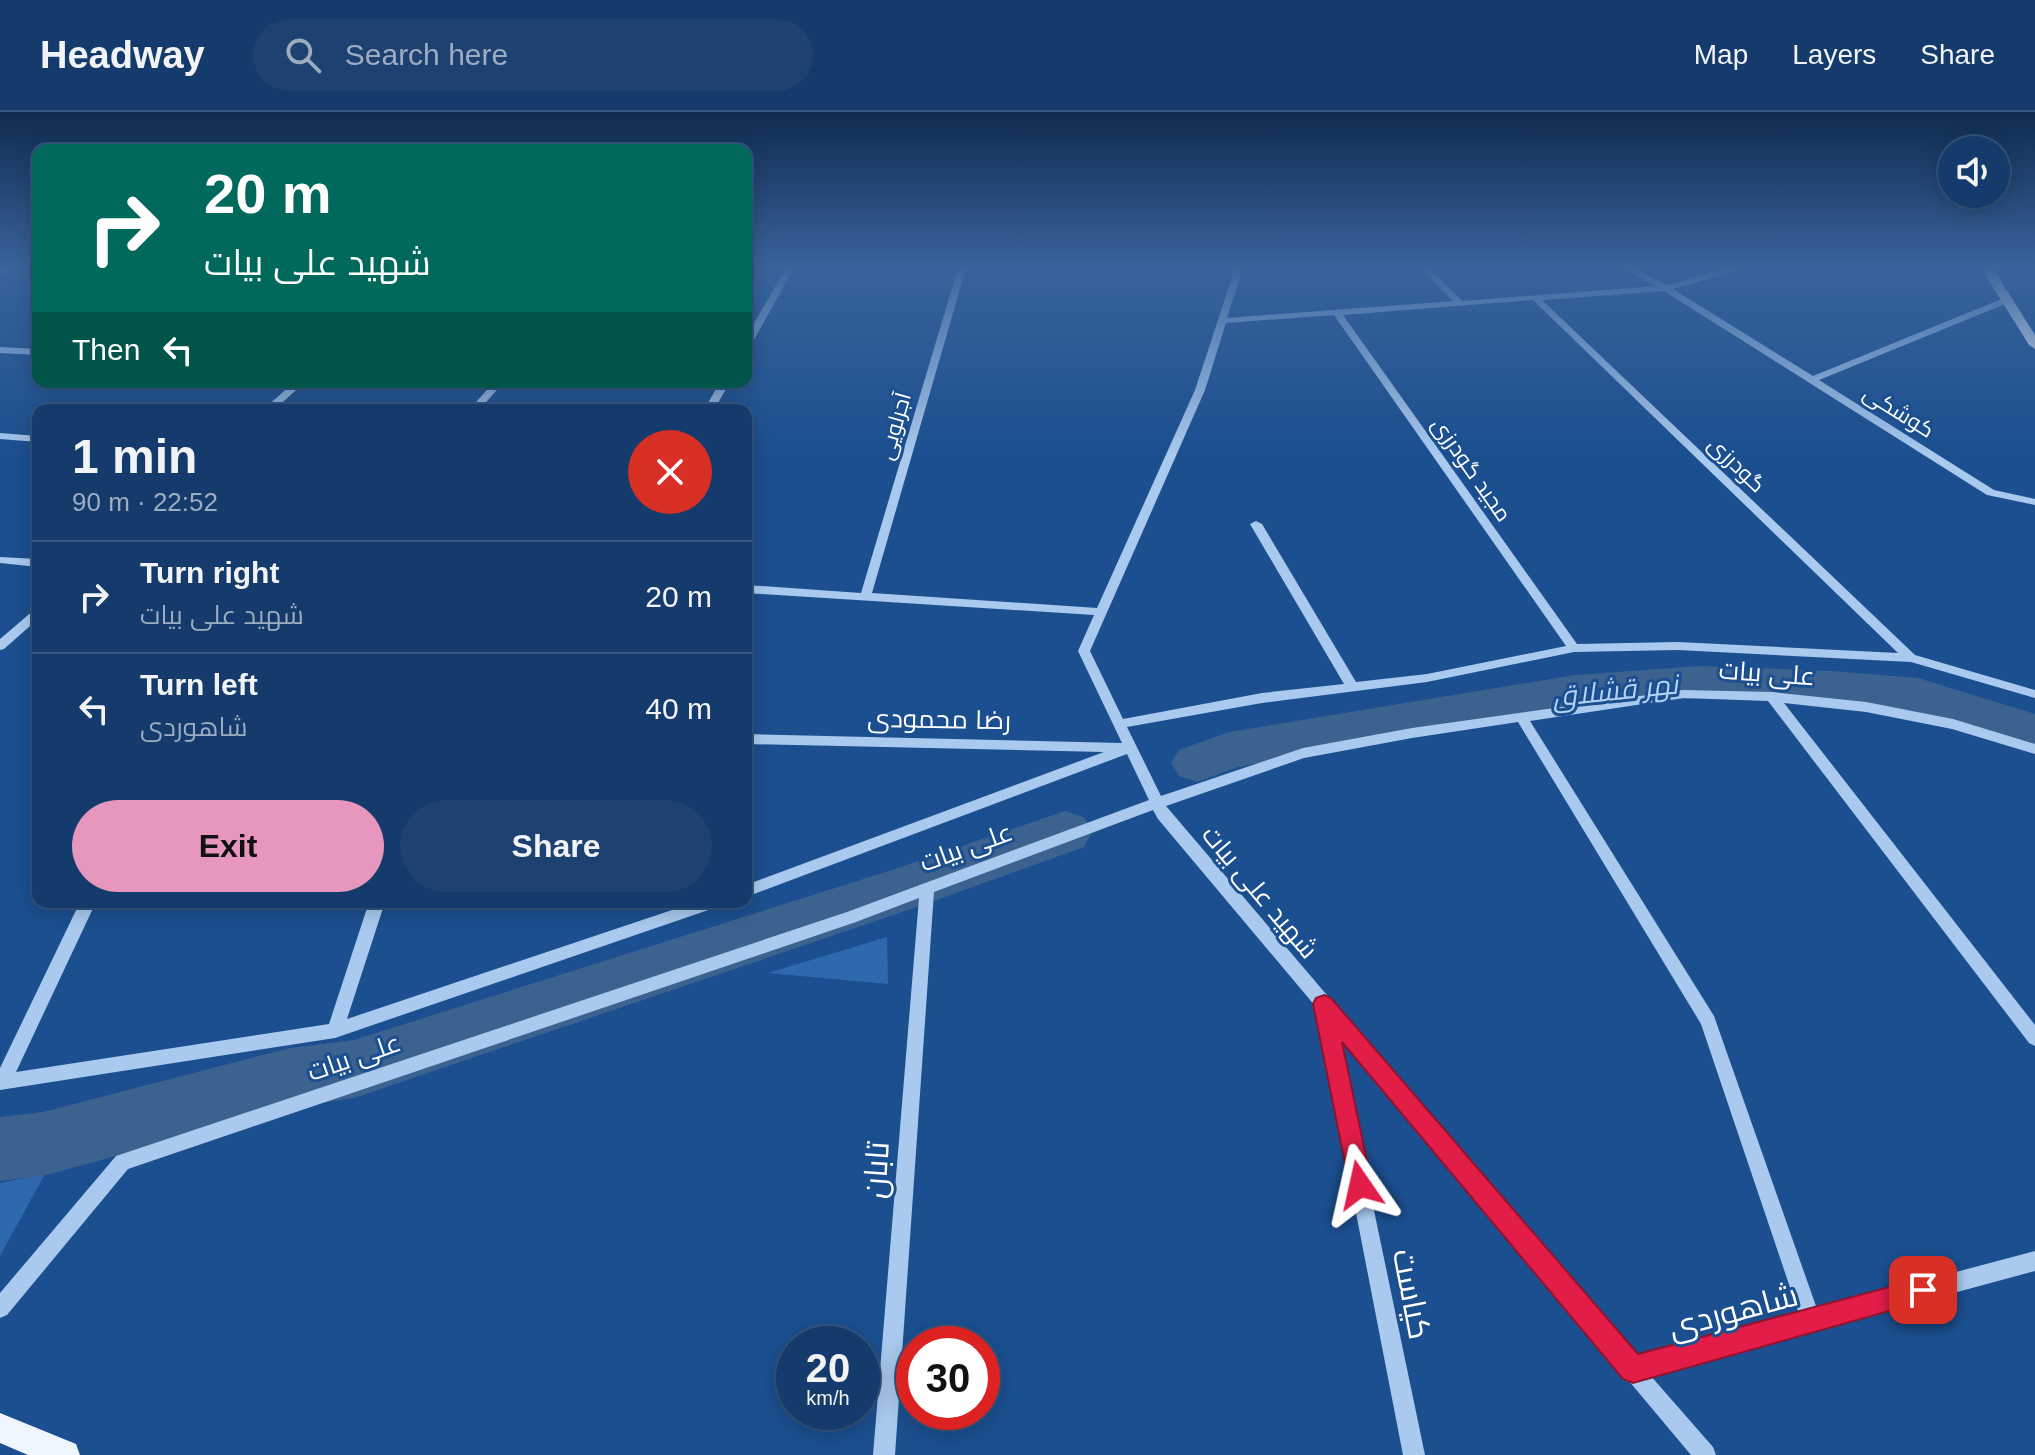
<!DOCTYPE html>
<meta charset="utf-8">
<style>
body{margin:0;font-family:Arial,Cairo,sans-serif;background:#1d4271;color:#f1f3f6;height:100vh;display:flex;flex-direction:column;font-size:30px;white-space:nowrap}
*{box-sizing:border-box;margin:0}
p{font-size:26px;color:#9dadc1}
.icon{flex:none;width:44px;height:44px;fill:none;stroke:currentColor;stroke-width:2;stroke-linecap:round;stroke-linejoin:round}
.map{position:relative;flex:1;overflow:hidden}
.side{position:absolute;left:32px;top:292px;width:720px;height:504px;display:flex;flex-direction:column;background:#143b6b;border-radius:16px;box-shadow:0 4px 20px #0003,0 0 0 2px #33557e}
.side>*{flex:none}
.banner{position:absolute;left:32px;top:32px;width:720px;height:244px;border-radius:16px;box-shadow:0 4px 20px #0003,0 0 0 2px #33557e;background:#00695c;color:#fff;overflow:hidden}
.fabs{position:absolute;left:1938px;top:24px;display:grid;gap:16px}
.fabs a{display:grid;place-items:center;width:72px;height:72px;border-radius:50%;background:#143b6b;box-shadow:0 4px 20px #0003,0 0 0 2px #33557e;font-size:40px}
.speed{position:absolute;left:776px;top:1214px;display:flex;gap:16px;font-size:40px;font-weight:700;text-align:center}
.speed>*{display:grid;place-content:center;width:104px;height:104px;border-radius:50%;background:#143b6b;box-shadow:0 4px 20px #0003,0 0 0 2px #33557e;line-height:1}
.speed small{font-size:20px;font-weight:400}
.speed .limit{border:12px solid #d22;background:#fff;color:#111}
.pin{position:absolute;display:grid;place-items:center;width:68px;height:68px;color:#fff;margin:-34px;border-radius:16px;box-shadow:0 4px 12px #0006}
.me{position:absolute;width:88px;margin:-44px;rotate:349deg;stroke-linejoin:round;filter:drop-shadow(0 0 6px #0008)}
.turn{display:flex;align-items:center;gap:28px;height:168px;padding:0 40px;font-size:36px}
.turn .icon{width:104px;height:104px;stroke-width:2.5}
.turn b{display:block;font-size:56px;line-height:68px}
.then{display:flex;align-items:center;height:76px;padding:0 40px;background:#0003;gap:16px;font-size:30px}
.round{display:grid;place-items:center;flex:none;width:84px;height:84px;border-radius:42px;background:#1d4271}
.head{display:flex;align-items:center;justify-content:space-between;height:136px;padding:0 40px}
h1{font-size:48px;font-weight:800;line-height:60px}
.action{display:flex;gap:16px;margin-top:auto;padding:16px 40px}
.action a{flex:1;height:92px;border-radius:48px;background:#e797bd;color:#111;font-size:32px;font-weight:800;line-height:92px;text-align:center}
.action a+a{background:#1d4271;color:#f1f3f6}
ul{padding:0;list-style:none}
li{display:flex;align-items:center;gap:24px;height:112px;padding:0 40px;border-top:2px solid #33557e}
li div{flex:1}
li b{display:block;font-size:30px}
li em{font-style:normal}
header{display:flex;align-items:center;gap:48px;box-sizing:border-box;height:112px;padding:0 40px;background:#143b6b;border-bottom:2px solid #33557e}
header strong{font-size:38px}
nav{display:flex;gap:44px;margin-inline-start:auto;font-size:28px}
.search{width:560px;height:72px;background:#1d4271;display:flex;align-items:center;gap:20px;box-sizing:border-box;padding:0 28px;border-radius:44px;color:#9dadc1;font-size:30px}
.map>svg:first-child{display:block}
</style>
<header>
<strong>Headway</strong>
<div class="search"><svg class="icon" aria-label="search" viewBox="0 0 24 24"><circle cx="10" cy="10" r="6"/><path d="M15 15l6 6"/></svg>Search here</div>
<nav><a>Map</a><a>Layers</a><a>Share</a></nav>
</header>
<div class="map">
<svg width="2035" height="1343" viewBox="0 0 2035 1343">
<rect width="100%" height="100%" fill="#1b4f8f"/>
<g fill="#2e69ad">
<polygon points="887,825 888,872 768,861"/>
<polygon points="45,1062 0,1144 0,1071"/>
</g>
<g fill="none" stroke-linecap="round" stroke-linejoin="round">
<g fill="#3c6290" fill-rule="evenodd">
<polygon points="1699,554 1832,559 1918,566 2035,602 2035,638 1915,599 1832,591 1699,586 1575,597 1238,655 1197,670 1179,664 1171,651 1179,638 1229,620 1575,563"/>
<polygon points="1065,699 1084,705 1092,720 1084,735 917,795 354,986 290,996 43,1064 0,1069 0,1005 43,1000 290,936 354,928 892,758"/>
</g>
<g fill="#a9c9ee" fill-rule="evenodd">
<polygon points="5,156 14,156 0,164 0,159"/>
<polygon points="786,156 794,156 751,233 746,236 746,225"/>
<path d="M958,156H966L872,481L1097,496L1195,278L1235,156H1243L1227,206L1453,189L1421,156H1429L1462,189L1656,174L1622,156H1632L1667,173L1733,156H1746L1673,177L1813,264L2004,186H2010V190L1819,268L1994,378L2035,387V393L1987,383L1664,179L1542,188L1915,543L2035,578V586L1911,550L1678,538L1574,540L1427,570L1262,591L1127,615L1161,684L1303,636L1412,616L1683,578L1772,580L1866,590L1953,607L2035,632V642L1952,617L1866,600L1784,591L2035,913V934L2029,931L1768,589L1683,586L1530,609L1714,904L1817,1197L2035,1139V1159L1650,1263L1713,1335L1716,1343H1691L1337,921L1425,1343H1403L1316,895L1158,707L1153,698L934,780L895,1343H873L919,786L856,810L128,1057L7,1203L0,1206V1181L116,1044L847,800L1149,688L1127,642L746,785V773L1104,640L746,632V622L1122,631L1078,539L1094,503L746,481V473L861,481ZM1533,188L1898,541L1678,530L1577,532L1343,203ZM1334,203L1566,534L1427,562L1356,570L1262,412L1256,409L1250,412L1344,572L1262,581L1123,607L1090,539L1205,278L1226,211ZM1518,610L1701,912L1799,1202L1636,1246L1166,694L1304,646L1412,626Z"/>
<polygon points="0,235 38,237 38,243 0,241"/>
<polygon points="294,270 305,270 274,298 263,298"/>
<polygon points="494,270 504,270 479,298 469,298"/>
<polygon points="720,270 730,270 714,298 704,298"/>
<polygon points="0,321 38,324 38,330 0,327"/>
<polygon points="0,445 38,447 38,455 0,451"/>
<polygon points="38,497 38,507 4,537 0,538 0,527 34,498"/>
<polygon points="80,790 96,790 16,960 329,912 369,790 385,790 347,907 696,790 723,790 720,794 335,926 0,978 0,956"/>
</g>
<g fill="#f0f6ff" fill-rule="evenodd">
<polygon points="1981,156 1993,156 2035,223 2035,237 2029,233"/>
<polygon points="0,1301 76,1332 80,1343 28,1343 0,1331"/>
</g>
</g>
<linearGradient id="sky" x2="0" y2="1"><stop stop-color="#0f2b4f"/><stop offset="0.45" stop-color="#39639b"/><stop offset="1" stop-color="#39639b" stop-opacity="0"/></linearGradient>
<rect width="2035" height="344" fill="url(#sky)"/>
<polygon fill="#e11d48" stroke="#92132f" stroke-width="2" points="1324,883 1331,886 1638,1242 1923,1166 1932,1169 1936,1178 1932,1187 1633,1271 1623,1267 1342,930 1372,1073 1368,1081 1360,1084 1351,1081 1313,892 1316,886"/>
<g text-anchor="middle" stroke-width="6" stroke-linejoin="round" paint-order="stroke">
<g font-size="22" fill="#fff" stroke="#1b4f8f">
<text transform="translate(1899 299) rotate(32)" y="8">کوشکی</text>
<text transform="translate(894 314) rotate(-74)" y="8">آجرلویی</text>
<text transform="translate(1737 352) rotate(44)" y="8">گودرزی</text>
<text transform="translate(1472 357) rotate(55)" y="8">مجید گودرزی</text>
</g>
<g font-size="26" fill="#fff" stroke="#1b4f8f">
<text transform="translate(1767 561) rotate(4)" y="9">علی بیات</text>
<text transform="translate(939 607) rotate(1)" y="9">رضا محمودی</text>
<text transform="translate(966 735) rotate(-20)" y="9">علی بیات</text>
<text transform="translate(1260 780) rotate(50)" y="9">شهید علی بیات</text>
<text transform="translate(354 945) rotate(-19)" y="9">علی بیات</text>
</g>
<g font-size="28" font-style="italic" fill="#b5d3f5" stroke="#1b4f8f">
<text transform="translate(1615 578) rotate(-6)" y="10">نهر قشلاق</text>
</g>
<g font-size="32" fill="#fff" stroke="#1b4f8f">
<text transform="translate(876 1058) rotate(-86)" y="11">تابان</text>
<text transform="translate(1412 1182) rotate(79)" y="11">کیاست</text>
<text transform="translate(1733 1199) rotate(-15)" y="11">شاهوردی</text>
</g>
</g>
</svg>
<div class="fabs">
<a><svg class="icon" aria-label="sound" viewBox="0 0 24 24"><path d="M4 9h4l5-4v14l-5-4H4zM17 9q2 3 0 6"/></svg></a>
</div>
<div class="speed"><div>20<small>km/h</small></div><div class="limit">30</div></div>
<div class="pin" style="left:1923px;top:1178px;background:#d93025"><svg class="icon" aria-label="arrive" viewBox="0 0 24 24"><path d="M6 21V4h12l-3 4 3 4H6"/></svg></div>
<svg class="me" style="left:1360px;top:1073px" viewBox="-20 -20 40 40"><path d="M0-17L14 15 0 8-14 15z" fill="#e11d48" stroke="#fff" stroke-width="4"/></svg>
<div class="banner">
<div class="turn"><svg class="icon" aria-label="right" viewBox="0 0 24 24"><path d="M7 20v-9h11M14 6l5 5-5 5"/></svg><div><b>20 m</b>شهید علی بیات</div></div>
<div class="then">Then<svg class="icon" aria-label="left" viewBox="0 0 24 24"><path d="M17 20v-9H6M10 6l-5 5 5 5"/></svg></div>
</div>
<section class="side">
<div class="head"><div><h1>1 min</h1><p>90 m · 22:52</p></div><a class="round" style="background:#d93025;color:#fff"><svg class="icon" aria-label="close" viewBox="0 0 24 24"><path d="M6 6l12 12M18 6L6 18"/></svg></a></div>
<ul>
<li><svg class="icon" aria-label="right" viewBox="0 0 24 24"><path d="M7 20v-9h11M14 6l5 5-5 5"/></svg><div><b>Turn right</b><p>شهید علی بیات</p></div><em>20 m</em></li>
<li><svg class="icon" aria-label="left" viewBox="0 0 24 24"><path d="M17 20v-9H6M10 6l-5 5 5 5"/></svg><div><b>Turn left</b><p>شاهوردی</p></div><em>40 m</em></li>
</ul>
<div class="action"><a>Exit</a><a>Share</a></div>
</section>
</div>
